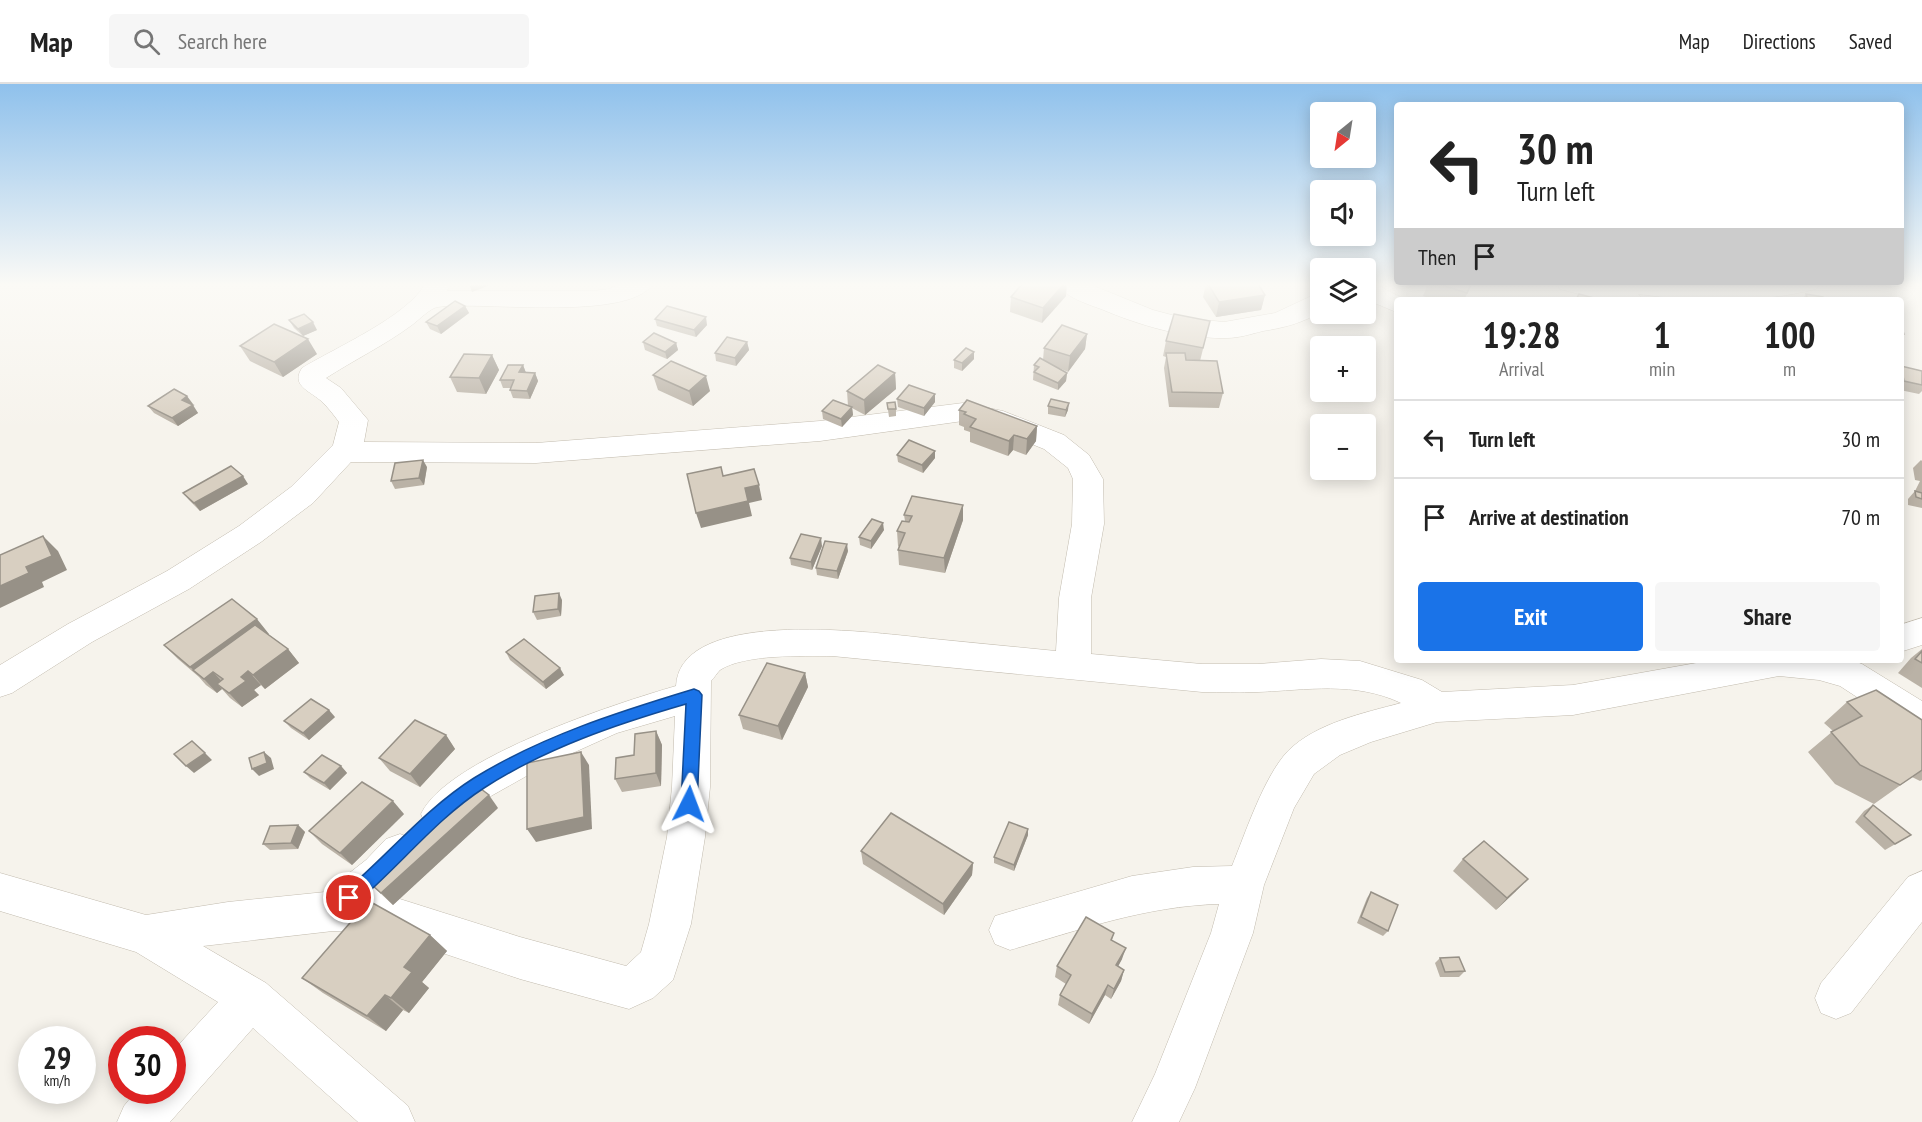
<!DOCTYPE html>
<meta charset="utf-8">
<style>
body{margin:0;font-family:"PT Sans Narrow",sans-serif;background:#f6f6f6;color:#222;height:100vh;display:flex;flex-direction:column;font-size:22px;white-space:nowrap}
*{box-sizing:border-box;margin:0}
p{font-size:20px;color:#767676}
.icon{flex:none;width:33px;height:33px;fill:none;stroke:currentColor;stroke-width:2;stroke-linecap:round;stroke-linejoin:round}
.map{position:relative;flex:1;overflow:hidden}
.sheet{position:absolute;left:1394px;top:213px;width:510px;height:366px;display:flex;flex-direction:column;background:#fff;border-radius:6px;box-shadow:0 3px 15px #0003}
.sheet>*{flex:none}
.banner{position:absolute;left:1394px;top:18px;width:510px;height:183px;border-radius:6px;box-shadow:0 3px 15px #0003;background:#fff;color:#222;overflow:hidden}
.needle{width:39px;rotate:210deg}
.fabs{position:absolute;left:1310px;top:18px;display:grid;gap:12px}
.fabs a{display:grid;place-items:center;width:66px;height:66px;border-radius:6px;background:#fff;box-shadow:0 3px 15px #0003;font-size:30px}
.speed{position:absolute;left:18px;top:942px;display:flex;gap:12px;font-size:30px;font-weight:700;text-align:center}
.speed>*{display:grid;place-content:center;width:78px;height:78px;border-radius:50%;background:#fff;box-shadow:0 3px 15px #0003;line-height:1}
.speed small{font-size:15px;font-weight:400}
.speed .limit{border:9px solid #d22;background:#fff;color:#111}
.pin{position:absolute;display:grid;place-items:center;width:51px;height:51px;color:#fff;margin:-26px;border:3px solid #fff;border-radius:50%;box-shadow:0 2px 6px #0007}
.me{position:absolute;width:66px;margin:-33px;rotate:3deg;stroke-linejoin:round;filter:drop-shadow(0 0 4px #0008)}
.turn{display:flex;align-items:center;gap:21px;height:126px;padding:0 24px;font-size:27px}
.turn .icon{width:78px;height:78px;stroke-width:2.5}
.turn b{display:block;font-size:42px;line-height:51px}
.then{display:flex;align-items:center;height:57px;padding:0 24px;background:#0003;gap:12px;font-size:22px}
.eta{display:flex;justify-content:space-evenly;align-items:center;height:102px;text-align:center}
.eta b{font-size:36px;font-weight:700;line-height:42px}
.cta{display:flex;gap:12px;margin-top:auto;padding:12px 24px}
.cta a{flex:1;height:69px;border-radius:6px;background:#1a73e8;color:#fff;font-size:24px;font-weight:700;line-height:69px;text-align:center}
.cta a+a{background:#f6f6f6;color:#222}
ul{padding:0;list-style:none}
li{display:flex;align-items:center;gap:18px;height:78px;padding:0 24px;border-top:2px solid #e0e0e0}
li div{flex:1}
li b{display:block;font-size:22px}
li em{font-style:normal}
header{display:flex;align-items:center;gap:36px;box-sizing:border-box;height:84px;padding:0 30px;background:#fff;border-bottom:2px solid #e0e0e0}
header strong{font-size:28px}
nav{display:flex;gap:33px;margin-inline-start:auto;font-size:21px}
.search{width:420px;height:54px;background:#f6f6f6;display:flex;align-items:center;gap:15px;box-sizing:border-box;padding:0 21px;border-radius:6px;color:#767676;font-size:22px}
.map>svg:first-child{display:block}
</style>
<header>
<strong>Map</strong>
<div class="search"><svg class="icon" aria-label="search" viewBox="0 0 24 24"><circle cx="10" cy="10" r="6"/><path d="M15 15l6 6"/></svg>Search here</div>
<nav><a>Map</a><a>Directions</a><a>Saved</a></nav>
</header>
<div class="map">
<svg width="1922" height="1038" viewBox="0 0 1922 1038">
<rect width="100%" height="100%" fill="#f6f3ec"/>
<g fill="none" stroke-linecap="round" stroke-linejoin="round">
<defs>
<g id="minor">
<path d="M425,200H450L447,207H593L609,205L620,200H653C627,238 483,217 438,223C430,224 419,236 412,241C385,261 354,276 326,294L341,304L368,336L364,358L536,359L820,337L963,319L1003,327L1064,351L1089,371L1103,395L1104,440L1091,514V570L1202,580H1258L1321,575L1360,577L1422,596L1442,608L1573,601L1713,576H1851L1862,580L1922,617V651L1909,647L1840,602L1819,596L1779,592L1573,631L1437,638L1371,658L1340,671L1314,690L1294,724L1264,801L1253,849L1195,1004L1179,1038H1132L1155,990L1211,849L1219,820C1146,822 1079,846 1010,866L995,860L989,846L995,832L1132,792L1193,783L1232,782C1245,750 1264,692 1288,667C1316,639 1364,629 1401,619C1355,597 1307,606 1258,608C1240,609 1221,608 1202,608L832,572C803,572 744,570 720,586C717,589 714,594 711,597L710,703L705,753L691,840L673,896L653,914L629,925L520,895L386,850L333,847L203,862L266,899L408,1022L415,1038H358L253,944L170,1038H117L124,1022L137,1006H172V968L218,918L136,868L0,827V789L146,831L228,818L325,808L366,776L386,755L400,750L414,755L420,768L414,781L384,810L520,853L626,882L641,868L649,840L667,753L672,703L675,632L617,649L546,681L491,712L454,742L440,747L426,742L421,730C447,674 617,619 676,602C680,520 883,550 934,555C975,559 1015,563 1056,567L1059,514L1072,440L1073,395L1068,384L1044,365L987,342L963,337L820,357L536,379L351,378L313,419L261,458L189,505L92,558L12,609L0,613V581L68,540L167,487L239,442L291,403L333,361L339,338C333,330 327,322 320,316C308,306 291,301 302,284C335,264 408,232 425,200Z"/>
<path d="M1057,200H1089L1153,226L1183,234L1224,238L1275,229L1320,208V228C1303,239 1283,244 1263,247C1251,250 1239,254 1227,254C1185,255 1139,241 1101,225C1087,220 1065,213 1057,200Z"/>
<polygon points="1365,200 1375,200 1406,216 1396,216 1396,228 1365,215"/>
<path d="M1557,200L1607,202L1606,200H1819L1816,205C1757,220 1697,218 1638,210L1643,216H1601L1560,205Z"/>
<polygon points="1922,534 1922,561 1900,568 1900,541"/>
<polygon points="1922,787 1922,838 1851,929 1836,935 1821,929 1815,914 1821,899 1908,793"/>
</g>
</defs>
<use href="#minor" stroke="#c2bbae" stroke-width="1"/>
<use href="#minor" fill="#fff" fill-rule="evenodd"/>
</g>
<g fill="#bab2a6">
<polygon points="1206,200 1258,200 1265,211 1261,226 1216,233 1203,213"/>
<polygon points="1428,200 1472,200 1464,216 1435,216 1423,212"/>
<polygon points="1806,210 1824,216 1802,216"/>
<polygon points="1066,212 1042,239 1010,228 1011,213"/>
<polygon points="465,222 469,229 441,250 430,245 426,238"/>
<polygon points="655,235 707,241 696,253 657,242"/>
<polygon points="289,236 317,246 303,252 294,244"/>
<polygon points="1210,237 1200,277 1223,309 1219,324 1169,323 1164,284 1166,273 1163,272 1166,257"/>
<polygon points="1087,250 1085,265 1068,288 1059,284 1067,289 1066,297 1058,306 1033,296 1034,281 1043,276 1044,264"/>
<polygon points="643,258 676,259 678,266 667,275 645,266"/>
<polygon points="747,258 749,266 736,282 716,277 715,269"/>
<polygon points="240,262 317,270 283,293 250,277"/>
<polygon points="492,271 499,286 486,310 457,308 450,293"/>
<polygon points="974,275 962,287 954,284 954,276"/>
<polygon points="523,281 526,289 535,289 538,297 530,315 513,314 510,306 511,304 503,304 500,296"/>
<polygon points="1900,282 1922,287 1922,307 1919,310 1900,306"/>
<polygon points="895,289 896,305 865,331 852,324 853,331 842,343 823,335 822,327 848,322 847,307"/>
<polygon points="653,291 710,307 693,322 658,306"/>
<polygon points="935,310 935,318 924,332 898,323 897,315"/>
<polygon points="887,319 896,325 896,332 889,333"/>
<polygon points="193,320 191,321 198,329 178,342 154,329 148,322"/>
<polygon points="1048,322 1068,326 1065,333 1048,330"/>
<polygon points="959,326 1037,342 1036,357 1026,371 1013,366 1008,372 970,358 970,348 964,346 964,343 959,341"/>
<polygon points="897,371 935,374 923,389 898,378"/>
<polygon points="1921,376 1922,377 1922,424 1908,421 1908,415 1915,407 1920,397 1915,396 1913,384"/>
<polygon points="427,383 424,401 395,405 391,397"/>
<polygon points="248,400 200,427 189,416 183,409"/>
<polygon points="904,431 963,436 945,489 899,481 898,466 899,463 898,462 897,447 905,437"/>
<polygon points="884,446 871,465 860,461 859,453"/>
<polygon points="822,462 812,486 791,481 790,474"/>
<polygon points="848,467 838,495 817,491 816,484"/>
<polygon points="562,516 561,532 537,536 533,528"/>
<polygon points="268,550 288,565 299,579 265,605 261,601 254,606 259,611 242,623 230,614 222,605 217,609 206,601 199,593 178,575 164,561 269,550"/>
<polygon points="1922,565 1922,604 1898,589 1911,574"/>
<polygon points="506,568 564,591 546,605 510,576"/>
<polygon points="805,589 808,603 782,656 743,645 739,631"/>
<polygon points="1847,618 1922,636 1922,696 1920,697 1912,693 1874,720 1835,700 1808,668 1833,647 1824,639"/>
<polygon points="335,633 309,656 291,644 284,637"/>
<polygon points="656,647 662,661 661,702 622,708 615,695 634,671"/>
<polygon points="446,651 455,665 420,703 390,687 379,674"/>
<polygon points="341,682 347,689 330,706 310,694 304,688"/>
<polygon points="1873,721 1911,751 1885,766 1855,738 1864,727"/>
<polygon points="498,724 393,821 364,794"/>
<polygon points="404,730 352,781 322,760 309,747"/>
<polygon points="298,741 305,748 298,765 270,766 263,760"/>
<polygon points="1028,745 1028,751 1014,787 994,779 994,773"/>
<polygon points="861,767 973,779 972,791 944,831 863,780"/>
<polygon points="1463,775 1516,807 1496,826 1453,787"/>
<polygon points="1371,808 1388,847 1383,852 1357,839 1367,814"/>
<polygon points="1114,849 1112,856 1122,875 1118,882 1124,886 1121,897 1111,915 1105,911 1089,940 1058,921 1060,911 1066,900 1055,893 1057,882"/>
<polygon points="430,851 447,867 422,898 429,904 409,929 403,926 386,947 323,909 302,894"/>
<polygon points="1440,874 1465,887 1459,893 1440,893 1435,879"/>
</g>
<g fill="#979187">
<polygon points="469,200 493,200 472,208"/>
<polygon points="1064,200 1067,200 1066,212 1042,239 1043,224"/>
<polygon points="1265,211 1261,226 1216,233 1219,218"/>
<polygon points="465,222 469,229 441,250 437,242"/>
<polygon points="706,233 707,241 696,253 694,246"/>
<polygon points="313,238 317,246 303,252 298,245"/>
<polygon points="1087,250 1085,265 1068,288 1070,272"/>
<polygon points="308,255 317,270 283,293 274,278"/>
<polygon points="747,258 749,266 736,282 735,274"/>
<polygon points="676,259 678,266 667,275 665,268"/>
<polygon points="974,268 974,275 962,287 962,279"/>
<polygon points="492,271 499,286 486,310 479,294"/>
<polygon points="523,281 526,289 519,288"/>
<polygon points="535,289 538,297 530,315 527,307"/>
<polygon points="895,289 896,305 865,331 864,316"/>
<polygon points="1067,289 1066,297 1058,306 1058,299"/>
<polygon points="706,292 710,307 693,322 689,307"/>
<polygon points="935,310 935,318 924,332 924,324"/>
<polygon points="187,312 193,320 187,323 182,316"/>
<polygon points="1069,319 1068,326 1065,333 1066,326"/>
<polygon points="193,321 198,329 178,342 172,334"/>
<polygon points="852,323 853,331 842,343 841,335"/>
<polygon points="1037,342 1036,357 1026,371 1027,355"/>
<polygon points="1014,351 1013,366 1008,372 1009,357"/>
<polygon points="935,367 935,374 923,389 922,381"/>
<polygon points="423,376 427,383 424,401 419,394"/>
<polygon points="243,392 248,400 200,427 194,419"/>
<polygon points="759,401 762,416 749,419 752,432 701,444 696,429 745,404"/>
<polygon points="963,421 963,436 945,489 944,474"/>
<polygon points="883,439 884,446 871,465 871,457"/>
<polygon points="43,452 58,467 67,486 42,498 44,503 0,524 0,502 26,483"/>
<polygon points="821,454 822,462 812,486 811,478"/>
<polygon points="847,460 848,467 838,495 837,487"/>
<polygon points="559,509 562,516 561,532 558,525"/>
<polygon points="257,535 269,550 214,589 226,602 217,600 222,605 217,609 204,595 190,583"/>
<polygon points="288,565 299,579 265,605 253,591"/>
<polygon points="560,584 564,591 546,605 543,598"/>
<polygon points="248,587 261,601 254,606 259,611 242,623 229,609 241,593"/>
<polygon points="805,589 808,603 782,656 778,642"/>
<polygon points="329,626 335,633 309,656 303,649"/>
<polygon points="656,647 662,661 661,702 656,689"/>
<polygon points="446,651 455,665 420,703 410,690"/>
<polygon points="264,668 271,674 274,685 259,692 252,685"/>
<polygon points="581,668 589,681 592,745 536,758 527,745"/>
<polygon points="205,669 212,676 194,689 186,682"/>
<polygon points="341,682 347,689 330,706 324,699"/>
<polygon points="489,711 498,724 393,821 381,809"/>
<polygon points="393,717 404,730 352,781 340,769"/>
<polygon points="298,741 305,748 298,765 291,759"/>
<polygon points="1028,745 1028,751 1014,787 1014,781"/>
<polygon points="973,779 972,791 944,831 943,820"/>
<polygon points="1528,795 1516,807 1496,826 1507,814"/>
<polygon points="430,851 447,867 422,898 429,904 409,929 391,914 404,883"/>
<polygon points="1126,864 1122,875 1113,892 1116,881"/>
<polygon points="1124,886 1121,897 1111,915 1114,905"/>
<polygon points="1108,901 1105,911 1089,940 1092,930"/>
<polygon points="385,911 403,926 386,947 367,932"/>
</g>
<g fill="#d8cfc1" stroke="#979187" stroke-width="1.5">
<polygon points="1022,200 1064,200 1043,224 1011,213"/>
<polygon points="1208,200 1258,200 1265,211 1219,218"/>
<polygon points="1439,200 1471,200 1467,209"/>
<polygon points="1579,210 1597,215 1596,216 1576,216"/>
<polygon points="1806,210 1823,213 1824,216 1808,216"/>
<polygon points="455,217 465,222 437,242 426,238"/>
<polygon points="667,222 706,233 694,246 655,235"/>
<polygon points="304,230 313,238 298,245 289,236"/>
<polygon points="1174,230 1210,237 1203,264 1166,257"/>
<polygon points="1900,239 1904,250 1900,249"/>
<polygon points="274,240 308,255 274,278 240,262"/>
<polygon points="1062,241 1087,250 1070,272 1044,264"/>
<polygon points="654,249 676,259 665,268 643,258"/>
<polygon points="727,253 747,258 735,274 715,269"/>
<polygon points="966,264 974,268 962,279 954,276"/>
<polygon points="1166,269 1185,269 1186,276 1217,277 1223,309 1172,308"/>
<polygon points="464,270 492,271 479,294 450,293"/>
<polygon points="1040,274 1067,289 1058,299 1034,288 1039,283 1034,281"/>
<polygon points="671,277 706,292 689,307 653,291"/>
<polygon points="508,281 523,281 519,288 535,289 527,307 510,306 514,296 500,296"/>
<polygon points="878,281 895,289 864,316 847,307"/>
<polygon points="1901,282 1922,287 1922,301 1904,297"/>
<polygon points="909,301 935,310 924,324 897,315"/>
<polygon points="174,305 187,312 182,316 193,321 172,334 148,322"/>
<polygon points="1051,315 1069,319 1066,326 1048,322"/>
<polygon points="833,316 852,323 841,335 822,327"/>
<polygon points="967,316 1037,342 1027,355 1014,351 1009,357 970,343 976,335 964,330 966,328 959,326"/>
<polygon points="895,318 896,325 888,325 887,319"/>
<polygon points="909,356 935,367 922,381 897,371"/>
<polygon points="423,376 419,394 391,397 395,379"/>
<polygon points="231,382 243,392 194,419 183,409"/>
<polygon points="721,383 723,392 754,385 759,401 745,404 748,417 696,429 687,390"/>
<polygon points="1915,407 1922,409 1922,415 1916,413"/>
<polygon points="912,412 963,421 944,474 898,466 905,449 897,447 902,437 909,438 912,432 904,431"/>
<polygon points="872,435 883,439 871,457 859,453"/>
<polygon points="801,450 821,454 811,478 790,474"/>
<polygon points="43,452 52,472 26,483 29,489 0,502 0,471"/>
<polygon points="825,457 847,460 837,487 816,484"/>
<polygon points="559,509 558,525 533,528 535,512"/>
<polygon points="232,515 257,535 190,583 164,561"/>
<polygon points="255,541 288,565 253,591 248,587 241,593 246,597 229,609 217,600 223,595 213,588 204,595 193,586"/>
<polygon points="524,555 560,584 543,598 506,568"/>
<polygon points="1922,567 1922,579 1915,575"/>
<polygon points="767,579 805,589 778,642 739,631"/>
<polygon points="1876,606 1922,636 1922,686 1900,701 1860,681 1831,648 1862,632 1847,618"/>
<polygon points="311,615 329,626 303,649 284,637"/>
<polygon points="415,636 446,651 410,690 379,674"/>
<polygon points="656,647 656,689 615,695 616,674 634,671 635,650"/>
<polygon points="192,657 205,669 186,682 174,670"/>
<polygon points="264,668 267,679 252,685 249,674"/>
<polygon points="581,668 584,733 527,745 527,679"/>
<polygon points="322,671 341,682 324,699 304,688"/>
<polygon points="362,698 393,717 340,769 309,747"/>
<polygon points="472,698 489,711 381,809 364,794"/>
<polygon points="1873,721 1911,751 1895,760 1864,732"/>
<polygon points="891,729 973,779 943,820 861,767"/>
<polygon points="1009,738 1028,745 1014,781 994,773"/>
<polygon points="298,741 291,759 263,760 270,742"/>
<polygon points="1484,757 1528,795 1507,814 1463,775"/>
<polygon points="1371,808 1398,821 1388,847 1361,833"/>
<polygon points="369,817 430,851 404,883 412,888 391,914 385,911 367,932 302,894"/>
<polygon points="1086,833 1114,849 1111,856 1126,864 1116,881 1124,886 1114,905 1108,901 1092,930 1060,911 1071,891 1057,882"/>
<polygon points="1459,873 1465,887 1445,888 1440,874"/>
</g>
<linearGradient id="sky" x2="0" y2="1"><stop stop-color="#8fc1ec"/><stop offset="0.58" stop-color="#fbfaf6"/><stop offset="1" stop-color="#fbfaf6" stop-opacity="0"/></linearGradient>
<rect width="1922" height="346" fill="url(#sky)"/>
<path fill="#1a73e8" stroke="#114b97" stroke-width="1.5" d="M694,605L699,607L702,611L697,720L695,725L689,727L683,725L681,720L686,620C617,640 546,664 484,704C436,735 399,783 355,820L349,822L343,820L340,814L343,809C387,772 425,725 474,694C542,652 618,628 694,605Z"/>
</svg>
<div class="fabs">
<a><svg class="needle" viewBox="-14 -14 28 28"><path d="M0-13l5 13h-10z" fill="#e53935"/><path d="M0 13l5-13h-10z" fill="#767676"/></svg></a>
<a><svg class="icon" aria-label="sound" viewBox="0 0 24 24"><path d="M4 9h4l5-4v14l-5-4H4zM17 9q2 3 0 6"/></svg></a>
<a><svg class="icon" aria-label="layers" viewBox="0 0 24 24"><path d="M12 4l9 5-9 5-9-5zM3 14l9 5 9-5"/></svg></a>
<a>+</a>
<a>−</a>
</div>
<div class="speed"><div>29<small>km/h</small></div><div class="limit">30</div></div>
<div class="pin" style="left:349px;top:814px;background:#d93025"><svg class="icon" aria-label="arrive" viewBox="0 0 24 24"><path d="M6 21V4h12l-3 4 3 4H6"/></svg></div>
<svg class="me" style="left:689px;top:720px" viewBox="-20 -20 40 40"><path d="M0-17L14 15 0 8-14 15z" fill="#1a73e8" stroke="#fff" stroke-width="4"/></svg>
<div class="banner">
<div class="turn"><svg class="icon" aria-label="left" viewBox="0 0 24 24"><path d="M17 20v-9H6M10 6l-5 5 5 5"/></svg><div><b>30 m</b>Turn left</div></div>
<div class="then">Then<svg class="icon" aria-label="arrive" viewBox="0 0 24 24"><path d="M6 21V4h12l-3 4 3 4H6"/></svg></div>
</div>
<section class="sheet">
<div class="eta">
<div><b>19:28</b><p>Arrival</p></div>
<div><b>1</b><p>min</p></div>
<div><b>100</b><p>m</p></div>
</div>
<ul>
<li><svg class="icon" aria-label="left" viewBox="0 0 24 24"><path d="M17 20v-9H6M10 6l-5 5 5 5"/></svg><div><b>Turn left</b></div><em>30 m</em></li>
<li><svg class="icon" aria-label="arrive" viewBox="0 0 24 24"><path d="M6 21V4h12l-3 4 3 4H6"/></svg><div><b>Arrive at destination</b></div><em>70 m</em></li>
</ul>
<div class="cta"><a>Exit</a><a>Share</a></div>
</section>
</div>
